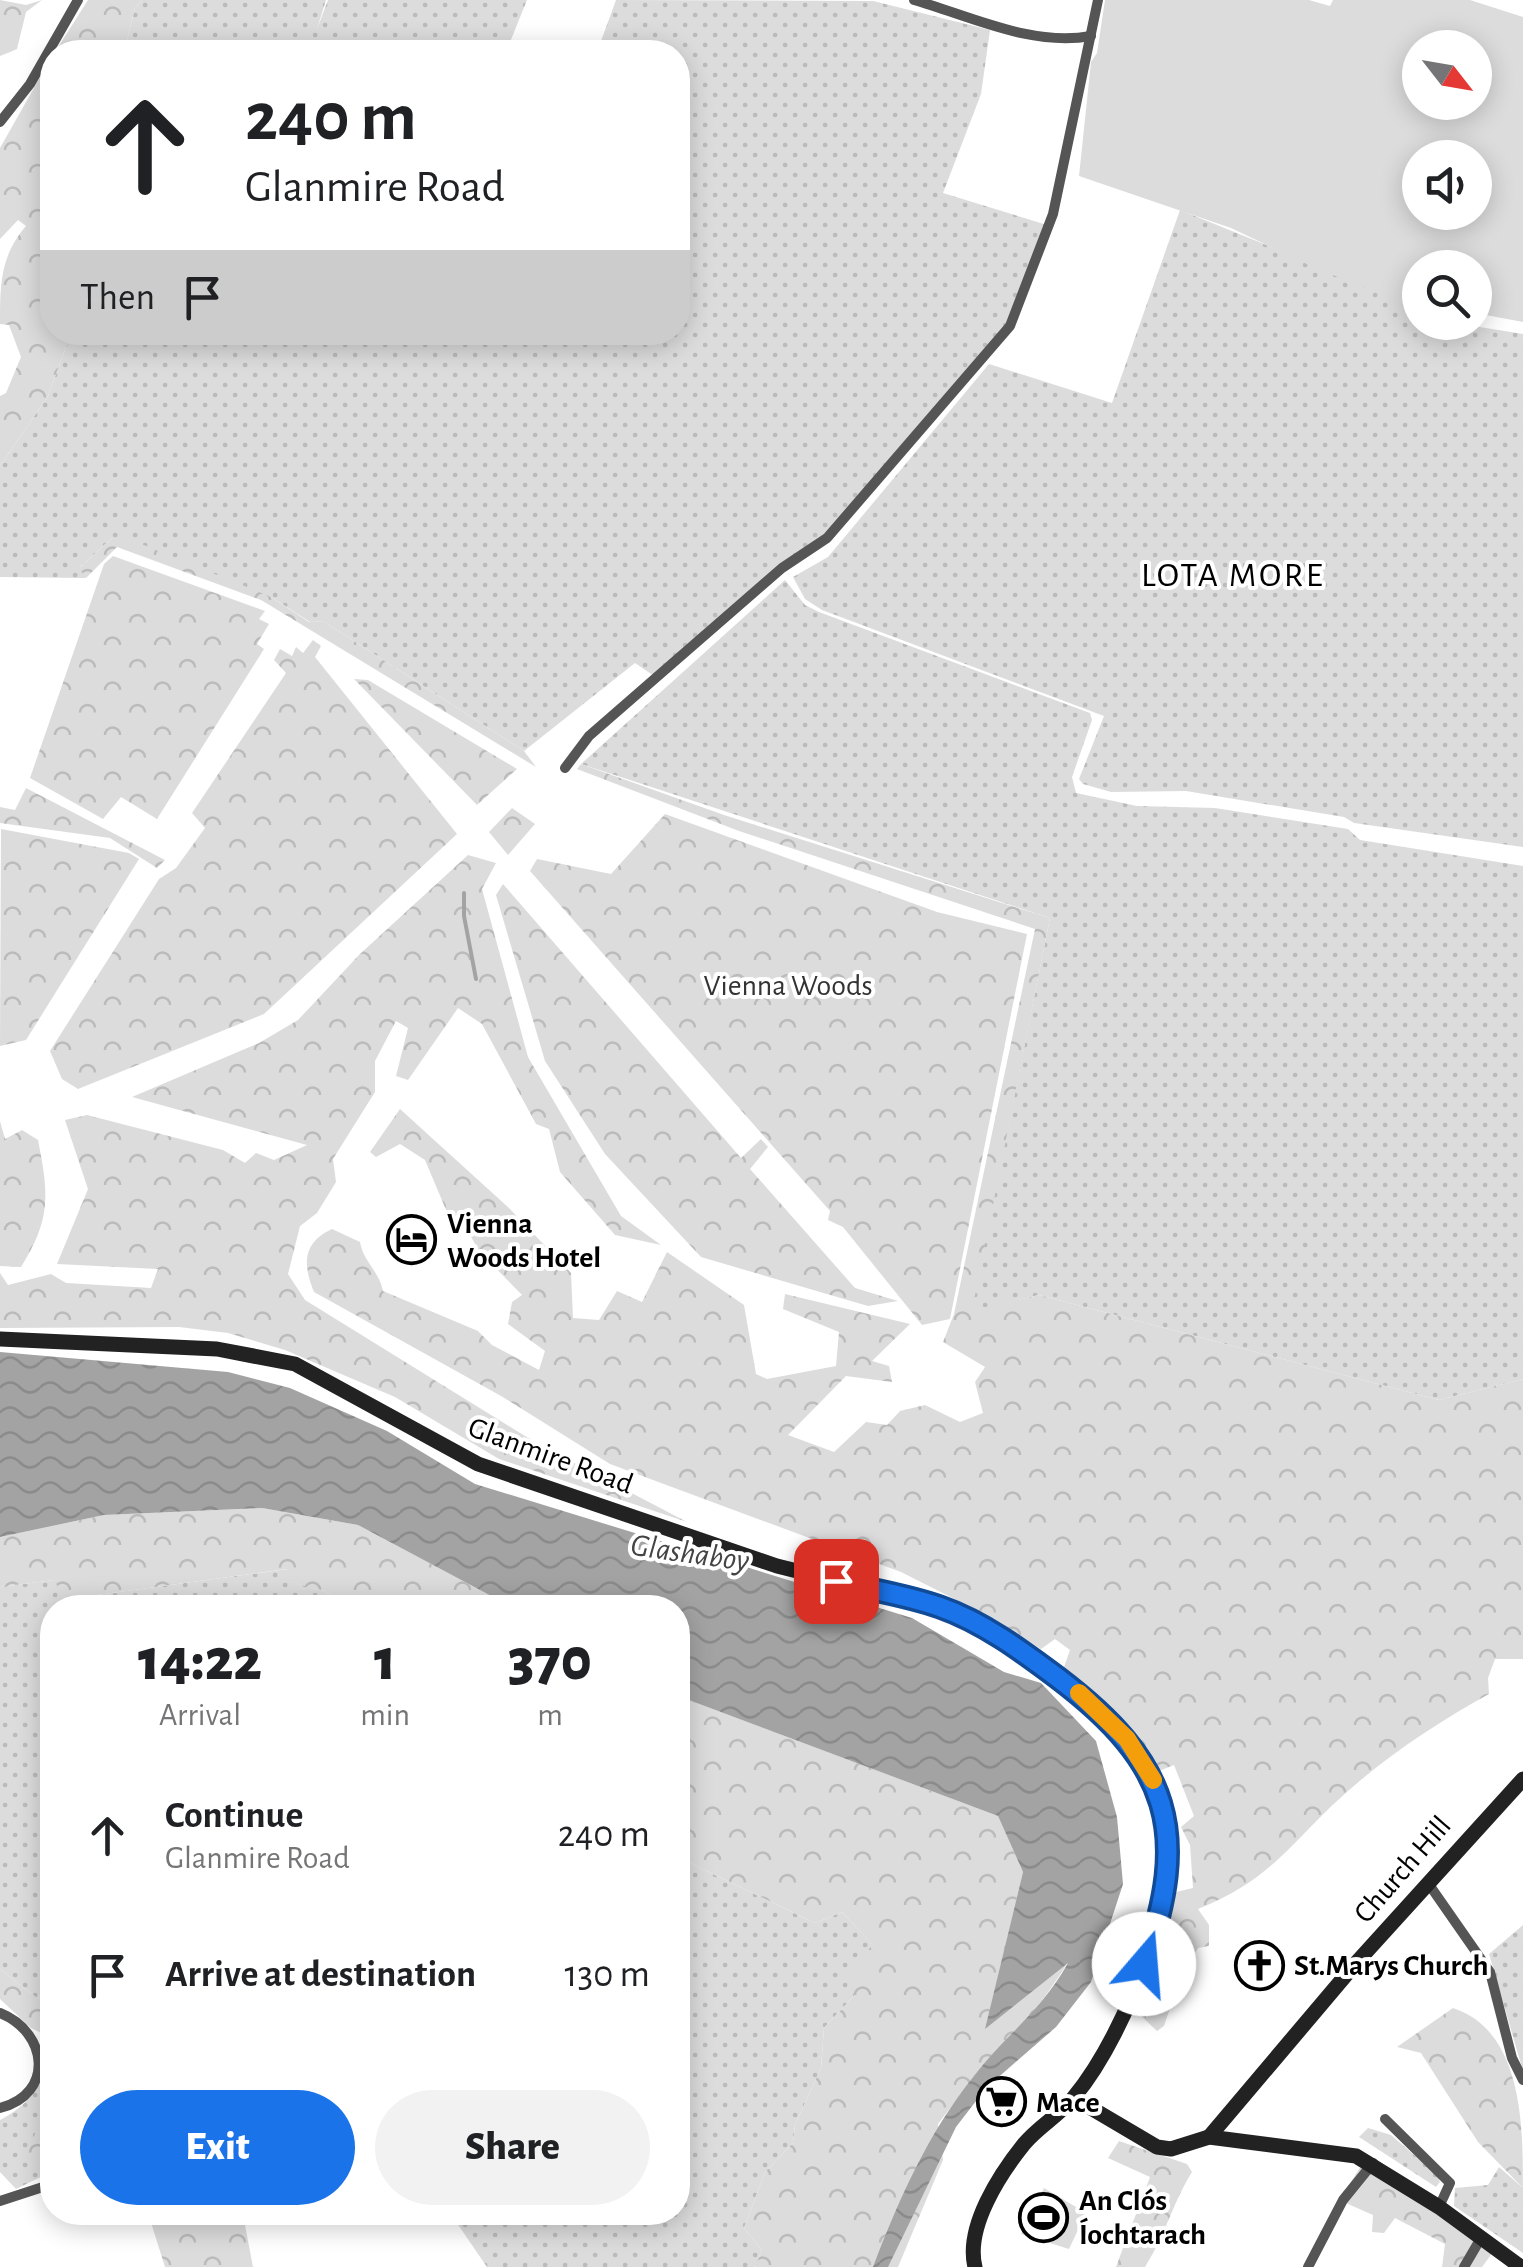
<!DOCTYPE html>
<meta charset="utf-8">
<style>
body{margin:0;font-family:"Alegreya Sans",sans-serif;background:#f2f2f2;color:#202124;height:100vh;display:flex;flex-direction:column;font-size:38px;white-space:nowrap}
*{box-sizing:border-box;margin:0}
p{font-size:32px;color:#757577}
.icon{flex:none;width:55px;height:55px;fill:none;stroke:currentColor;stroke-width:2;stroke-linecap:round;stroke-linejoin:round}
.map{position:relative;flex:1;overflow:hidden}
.sheet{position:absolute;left:40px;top:1595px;width:650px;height:630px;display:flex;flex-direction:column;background:#fff;border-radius:40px;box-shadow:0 5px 25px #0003}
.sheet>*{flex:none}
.guide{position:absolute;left:40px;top:40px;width:650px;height:305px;border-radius:40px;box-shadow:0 5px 25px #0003;background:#fff;color:#202124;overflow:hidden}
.needle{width:65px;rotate:121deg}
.controls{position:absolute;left:1402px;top:30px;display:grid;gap:20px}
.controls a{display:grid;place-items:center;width:90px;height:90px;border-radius:50%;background:#fff;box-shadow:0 5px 25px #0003;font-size:50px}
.pin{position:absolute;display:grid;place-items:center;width:85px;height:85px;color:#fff;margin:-42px;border-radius:20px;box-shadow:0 5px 15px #0006}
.me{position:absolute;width:110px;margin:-55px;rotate:18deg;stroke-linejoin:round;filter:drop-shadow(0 0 8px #0008)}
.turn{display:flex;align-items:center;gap:35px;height:210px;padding:0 40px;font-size:45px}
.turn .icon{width:130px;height:130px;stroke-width:2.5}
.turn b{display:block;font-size:70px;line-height:85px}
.then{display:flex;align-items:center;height:95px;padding:0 40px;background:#0003;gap:20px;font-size:38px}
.eta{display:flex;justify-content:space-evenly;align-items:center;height:170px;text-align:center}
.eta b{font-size:60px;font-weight:800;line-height:70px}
.button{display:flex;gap:20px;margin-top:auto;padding:20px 40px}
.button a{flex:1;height:115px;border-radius:60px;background:#1a73e8;color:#fff;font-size:40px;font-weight:800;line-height:115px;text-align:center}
.button a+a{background:#f2f2f2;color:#202124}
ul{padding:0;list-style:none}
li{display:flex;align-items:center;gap:30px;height:140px;padding:0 40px}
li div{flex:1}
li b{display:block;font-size:38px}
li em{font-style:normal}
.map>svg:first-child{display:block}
</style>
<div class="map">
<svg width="1523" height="2267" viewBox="0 0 1523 2267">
<defs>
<pattern id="grass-dots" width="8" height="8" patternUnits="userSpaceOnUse" patternTransform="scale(2.5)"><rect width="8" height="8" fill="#dcdcdc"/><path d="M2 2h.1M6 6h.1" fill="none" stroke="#bbb" stroke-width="1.8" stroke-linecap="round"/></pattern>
<pattern id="forest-crowns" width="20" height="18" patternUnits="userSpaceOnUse" patternTransform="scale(2.5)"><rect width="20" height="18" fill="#dcdcdc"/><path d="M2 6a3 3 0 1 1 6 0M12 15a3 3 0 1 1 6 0" fill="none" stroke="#bbb"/></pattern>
<pattern id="water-waves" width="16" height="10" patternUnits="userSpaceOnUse" patternTransform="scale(2.5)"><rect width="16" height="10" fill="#a3a3a3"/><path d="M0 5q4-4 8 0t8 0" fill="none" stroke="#8b8b8b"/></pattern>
</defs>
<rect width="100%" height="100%" fill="#fff"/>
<g fill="url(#grass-dots)">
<polygon points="142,0 326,0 317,29 328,0 527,0 506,52 124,52 135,8"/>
<polygon points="616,0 873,1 990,30 981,94 943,193 1047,225 1014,320 809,555 781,567 654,676 635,663 524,751 323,621 310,622 271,597 112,538 80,567 86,578 0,577 0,466 48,396 71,333 678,332 678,52 597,52"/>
<polygon points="1180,210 1420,307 1420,322 1455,323 1523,334 1523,847 1354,823 1344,817 1186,791 1111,792 1083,784 1079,779 1104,716 822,610 805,599 793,577 828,557 989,364 1112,403"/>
<polygon points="785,580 805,605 819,612 1090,713 1092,720 1072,777 1076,793 1137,806 1215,808 1348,829 1360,840 1523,866 1523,1379 1439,1400 1039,1295 971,1311 1050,918 581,764"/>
<polygon points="288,1569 291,1582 325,1591 348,1607 52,1608 52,1976 38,1999 0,1969 0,1587 54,1580 75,1598"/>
<polygon points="678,1857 815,1923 842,1912 874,1946 854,1996 824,2028 821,2068 795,2125 793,2143 765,2172 744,2228 762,2250 755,2267 487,2267 450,2213 678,2212"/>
<polygon points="1523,1925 1523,2071 1489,1954"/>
<path d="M50,2037L52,2088L45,2168L49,2173L16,2189L0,2172V2120C27,2106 52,2081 43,2049Z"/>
<polygon points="1368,2128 1391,2135 1437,2175 1440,2182 1436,2187 1359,2137"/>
<polygon points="1499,2167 1523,2188 1523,2253 1454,2206 1455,2188 1488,2185"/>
</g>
<g fill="url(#forest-crowns)">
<polygon points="0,0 26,5 42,0 26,12 17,49 0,56"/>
<polygon points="88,0 142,0 135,8 124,52 55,52"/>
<path d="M52,56V332L71,333L48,396L0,466V396L6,393L21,357L9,325L0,324C0,285 0,256 26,226L18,220L0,239V148Z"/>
<polygon points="112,538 134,541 271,597 309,622 323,621 524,751 536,767 261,600 117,547 86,578 79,568"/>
<polygon points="113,556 265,611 259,619 269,624 257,644 264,649 157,819 121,797 103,819 30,778 104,564"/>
<polygon points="313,640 321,646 315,657 457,834 264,1014 78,1089 62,1079 50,1051 159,879 176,868 205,828 192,813 286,673 274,660 280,649 292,656 296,647 303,653"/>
<polygon points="354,679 368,680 517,769 477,805"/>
<path d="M581,764L724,815L1050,918L972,1310L1039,1295L1439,1400L1523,1379V1659H1495L1488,1678L1489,1694C1440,1721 1391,1753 1348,1791C1291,1841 1274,1879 1198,1909L1209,1925V1946L1198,1948L1181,1975L1164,2026L1157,2031L1135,2010L1176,1892L1193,1888L1190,1845L1181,1827L1194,1816L1174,1765L1159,1771L1131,1729L1064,1667L1070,1650L1055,1639L1041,1649L992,1618L901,1572L610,1464L501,1396L314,1292C303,1265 302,1243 332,1229L360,1242C363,1261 379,1271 383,1291L478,1331L492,1345L539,1370L545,1351L508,1324L512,1302L522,1295L479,1251L465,1226L452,1224L425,1160L400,1144L376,1157L370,1152L400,1109L509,1208L571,1273L573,1318L599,1320L617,1291L642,1302L667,1252L744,1305L756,1374L767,1379L836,1366L839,1332L783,1309L785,1294L910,1324L872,1361L889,1366L892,1382L846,1376L788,1435L834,1452L866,1422L887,1425L900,1411L925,1405L960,1422L983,1413L975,1382L985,1367L943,1342L954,1314L1035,929L739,831L577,769Z"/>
<polygon points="26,788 165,860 157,868 110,838 0,823 0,807 15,810"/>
<polygon points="512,808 535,824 508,855 489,832"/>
<polygon points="665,814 937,912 1027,934 950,1319 922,1325 843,1227 828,1220 830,1211 530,871 537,859 611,874"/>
<polygon points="1,829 129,853 139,859 26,1040 0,1046"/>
<polygon points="468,855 496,863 482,889 528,1057 621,1216 661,1245 615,1235 560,1172 549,1129 536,1124 482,1024 458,1008 408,1080 396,1076 408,1028 396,1021 375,1061 375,1092 333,1159 336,1182 317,1213 300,1226 288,1274 305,1300 538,1444 687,1522 499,1459 395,1397 285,1350 228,1333 179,1327 0,1328 0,1273 8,1285 51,1274 66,1283 151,1288 158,1269 57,1264 88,1189 65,1120 87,1115 223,1150 245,1163 256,1153 274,1160 307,1145 132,1097 259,1043 298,1020 360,954"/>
<polygon points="503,884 741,1158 761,1139 768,1147 750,1169 855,1288 898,1301 868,1306 701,1257 605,1154 545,1061 496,895"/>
<path d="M0,1121L5,1139L22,1130L38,1140C49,1195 51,1219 21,1267L0,1266Z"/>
<polygon points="262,1508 358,1525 512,1607 348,1607 325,1591 290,1582 287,1569 75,1598 62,1594 54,1580 0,1587 0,1537 104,1515"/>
<path d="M678,1696L998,1816L1023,1872L986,2027L1069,1960C1034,2021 980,2067 938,2124L943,2160L898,2267H755L762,2250L744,2228L765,2172L793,2143L795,2125L821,2068L824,2028L854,1996L849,1969L873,1945L842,1912L815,1923L678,1857Z"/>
<polygon points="0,1969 38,1999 52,1976 52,2038 31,2028 0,1999"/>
<path d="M1453,2008C1523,2031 1523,2126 1523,2188L1478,2142L1421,2053L1397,2047Z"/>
<polygon points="52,2088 52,2182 45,2168 26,2158"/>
<path d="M1119,2141L1187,2164L1192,2172C1172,2204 1166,2234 1145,2267H1116C1127,2236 1139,2208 1150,2177L1108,2158Z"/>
<polygon points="1360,2168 1379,2173 1493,2252 1482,2267 1442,2267 1445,2244 1395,2218 1384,2233 1372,2232 1373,2215 1339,2200"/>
<polygon points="148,2213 247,2213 245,2225 253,2267 165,2267"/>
</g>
<g fill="#dcdcdc" fill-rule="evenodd">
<path d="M1105,0H1309L1330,6L1333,0H1470L1523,17V322L1475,313V268H1420L1417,307L1317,269L1231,228L1079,176L1091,62L1097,53ZM1420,48H1475V102H1420ZM1420,158H1475V212H1420Z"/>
<polygon points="1044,2188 1086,2213 1069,2249 1021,2234"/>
</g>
<path fill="url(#water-waves)" d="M0,1352L228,1372L290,1388L387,1431L475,1484L912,1618L1004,1672L1041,1683L1096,1741L1117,1817L1123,1884L1091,1982L1056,2027L986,2088L956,2127L888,2267H873C899,2199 928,2133 974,2076C1007,2033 1039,2014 1068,1963L985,2029L1023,1872L998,1816L678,1696V1608L512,1607L358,1525L262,1508L104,1515L0,1537Z"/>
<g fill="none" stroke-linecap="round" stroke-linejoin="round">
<polyline stroke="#a3a3a3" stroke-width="4" points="464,893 464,916 476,979"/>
<g stroke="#555" stroke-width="10">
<path d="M914,0C970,16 1032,47 1091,36"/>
<polyline points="0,122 30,84 78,0"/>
<polyline points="565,768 589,736 782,568 827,538 1010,326 1053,214 1098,0"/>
<polyline points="1428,1883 1490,1972 1512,2058 1523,2080"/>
<path d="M0,2013C48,2032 55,2094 0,2108"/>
<polyline points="1385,2119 1450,2183 1439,2207"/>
<polyline points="0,2201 49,2185"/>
<polyline points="1308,2267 1343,2200 1373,2163"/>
<polyline points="1464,2267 1481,2238"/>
</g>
<g stroke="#222" stroke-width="15">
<path d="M0,1339L217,1349L295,1364L478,1464L777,1566L938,1606C1019,1642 1147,1722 1165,1815C1175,1866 1162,1915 1145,1963C1129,2007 1104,2061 1074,2097C1060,2115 1039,2126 1024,2144C1000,2174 965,2227 975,2267"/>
<polyline points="1074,2098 1157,2147 1171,2149 1209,2137 1356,2156 1439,2207 1521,2267"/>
<polyline points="1209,2137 1357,1962 1523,1779"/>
</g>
</g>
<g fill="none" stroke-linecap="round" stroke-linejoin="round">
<defs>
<path id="route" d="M836,1581C870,1590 907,1595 940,1607C983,1622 1022,1651 1058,1678C1170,1763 1191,1832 1144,1964"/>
</defs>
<use href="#route" stroke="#114b97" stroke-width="25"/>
<use href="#route" stroke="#1a73e8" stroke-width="18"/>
<polyline stroke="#f59e0b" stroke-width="18" points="1079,1693 1127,1739 1153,1780"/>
</g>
<defs>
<symbol id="hotel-ring" viewBox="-11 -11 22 22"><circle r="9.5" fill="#fff" stroke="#000" stroke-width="1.5"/><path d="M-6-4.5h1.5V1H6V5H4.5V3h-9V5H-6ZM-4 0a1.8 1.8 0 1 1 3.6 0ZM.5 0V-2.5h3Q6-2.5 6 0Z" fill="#000"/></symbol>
<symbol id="church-ring" viewBox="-11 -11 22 22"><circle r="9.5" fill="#fff" stroke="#000" stroke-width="1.5"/><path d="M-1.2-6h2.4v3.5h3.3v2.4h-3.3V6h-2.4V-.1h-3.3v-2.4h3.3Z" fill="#000"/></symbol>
<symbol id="supermarket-ring" viewBox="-11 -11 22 22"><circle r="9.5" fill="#fff" stroke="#000" stroke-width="1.5"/><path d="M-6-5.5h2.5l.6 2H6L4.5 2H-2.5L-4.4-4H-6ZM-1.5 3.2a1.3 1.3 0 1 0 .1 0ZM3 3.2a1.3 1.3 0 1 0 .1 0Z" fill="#000"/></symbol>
<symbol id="stadium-ring" viewBox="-11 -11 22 22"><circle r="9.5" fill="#fff" stroke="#000" stroke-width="1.5"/><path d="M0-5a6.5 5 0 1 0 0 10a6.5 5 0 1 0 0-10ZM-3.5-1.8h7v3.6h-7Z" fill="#000"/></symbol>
</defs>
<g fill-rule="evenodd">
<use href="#hotel-ring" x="384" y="1212" width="55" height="55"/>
<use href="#church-ring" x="1232" y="1938" width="55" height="55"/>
<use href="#supermarket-ring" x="974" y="2074" width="55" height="55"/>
<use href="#stadium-ring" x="1016" y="2190" width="55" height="55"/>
</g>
<g text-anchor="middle" stroke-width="8" stroke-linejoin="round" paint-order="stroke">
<g font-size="30" fill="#333" stroke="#fff">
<text x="788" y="995">Vienna Woods</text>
</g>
<g font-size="30" font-weight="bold" fill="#000" stroke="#fff" text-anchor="start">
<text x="447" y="1233">Vienna<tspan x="447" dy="34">Woods Hotel</tspan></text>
<text x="1294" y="1975">St.Marys Church</text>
<text x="1036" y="2112">Mace</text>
<text x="1079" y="2210">An Clós<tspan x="1079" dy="34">Íochtarach</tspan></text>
</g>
<g font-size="30" fill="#000" stroke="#fff">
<text transform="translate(551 1455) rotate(20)" y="10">Glanmire Road</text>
<text transform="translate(1402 1869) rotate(-49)" y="10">Church Hill</text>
</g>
<g font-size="32" font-style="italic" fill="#444" stroke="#fff">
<text transform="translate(690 1552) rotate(8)" y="11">Glashaboy</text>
</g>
<g font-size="35" letter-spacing="2.5" fill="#000" stroke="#fff">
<text x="1233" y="586">LOTA MORE</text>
</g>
</g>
</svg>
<div class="controls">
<a><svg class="needle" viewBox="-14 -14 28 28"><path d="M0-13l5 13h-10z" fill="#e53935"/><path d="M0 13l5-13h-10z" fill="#757577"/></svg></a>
<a><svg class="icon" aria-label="sound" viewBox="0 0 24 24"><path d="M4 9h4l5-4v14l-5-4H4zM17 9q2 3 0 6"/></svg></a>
<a><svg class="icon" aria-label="search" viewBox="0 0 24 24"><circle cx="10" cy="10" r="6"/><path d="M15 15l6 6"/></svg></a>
</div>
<div class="pin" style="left:836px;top:1581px;background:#d93025"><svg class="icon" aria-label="arrive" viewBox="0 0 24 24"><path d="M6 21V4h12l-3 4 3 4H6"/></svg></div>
<svg class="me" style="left:1144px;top:1964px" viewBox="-20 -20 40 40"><circle r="19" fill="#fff"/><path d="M0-13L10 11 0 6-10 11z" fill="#1a73e8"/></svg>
<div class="guide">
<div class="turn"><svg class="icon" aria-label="ahead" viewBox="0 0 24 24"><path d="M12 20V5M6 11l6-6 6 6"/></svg><div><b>240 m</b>Glanmire Road</div></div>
<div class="then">Then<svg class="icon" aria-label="arrive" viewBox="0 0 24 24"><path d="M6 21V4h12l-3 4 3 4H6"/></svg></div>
</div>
<section class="sheet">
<div class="eta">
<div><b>14:22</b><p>Arrival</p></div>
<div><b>1</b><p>min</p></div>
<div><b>370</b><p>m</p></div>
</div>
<ul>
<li><svg class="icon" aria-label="ahead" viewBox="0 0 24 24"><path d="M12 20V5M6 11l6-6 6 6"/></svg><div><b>Continue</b><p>Glanmire Road</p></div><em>240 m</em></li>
<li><svg class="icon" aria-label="arrive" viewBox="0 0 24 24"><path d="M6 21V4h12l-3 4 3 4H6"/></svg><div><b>Arrive at destination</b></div><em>130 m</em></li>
</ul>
<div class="button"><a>Exit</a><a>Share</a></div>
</section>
</div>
